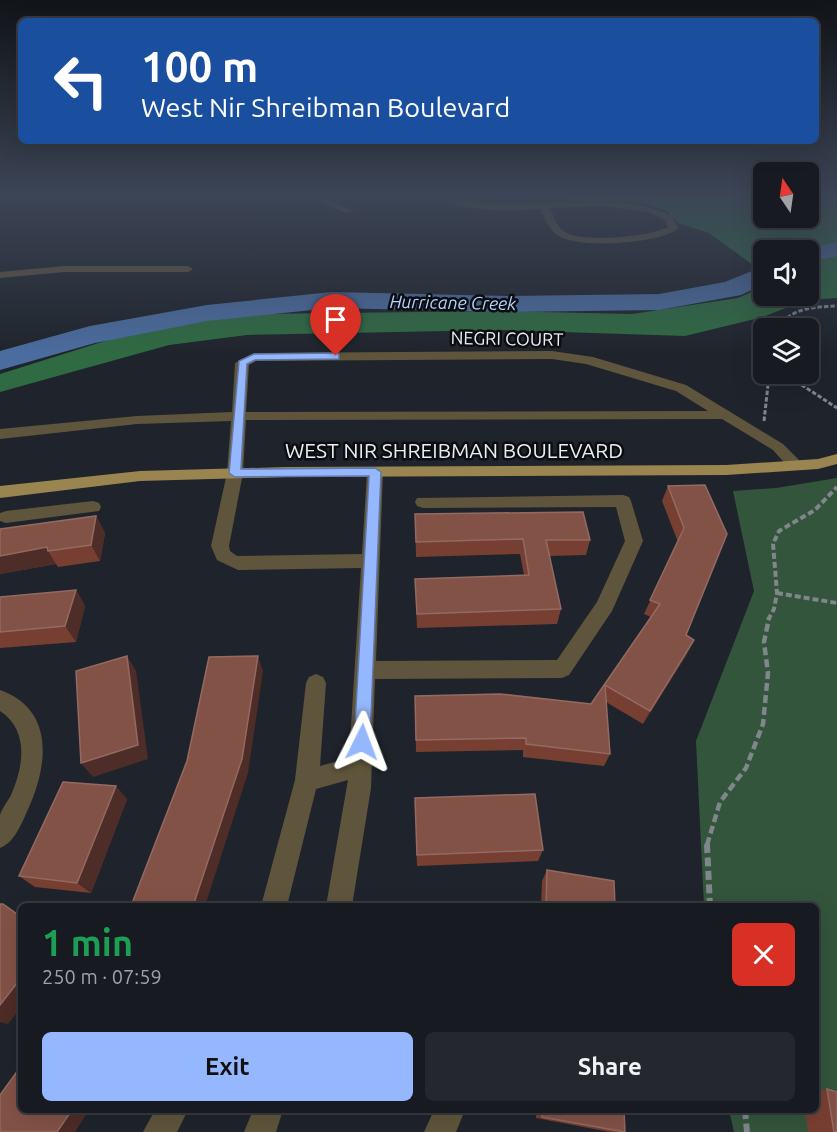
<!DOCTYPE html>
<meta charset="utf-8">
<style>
body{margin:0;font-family:Ubuntu,sans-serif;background:#24282e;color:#f1f3f6;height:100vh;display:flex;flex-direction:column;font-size:22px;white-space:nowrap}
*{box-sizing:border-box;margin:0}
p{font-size:20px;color:#9ea1a5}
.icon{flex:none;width:33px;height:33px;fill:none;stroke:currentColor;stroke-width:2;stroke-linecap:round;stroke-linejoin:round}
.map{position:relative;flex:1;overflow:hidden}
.drawer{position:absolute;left:18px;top:903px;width:801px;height:210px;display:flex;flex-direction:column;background:#171b21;border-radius:9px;box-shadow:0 6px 24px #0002,0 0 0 2px #36393f}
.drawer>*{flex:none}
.top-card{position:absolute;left:18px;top:18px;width:801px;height:126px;border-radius:9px;box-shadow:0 6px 24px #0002,0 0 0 2px #36393f;background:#1a4fa0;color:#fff;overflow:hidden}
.needle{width:39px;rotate:347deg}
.tools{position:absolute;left:753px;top:162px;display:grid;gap:12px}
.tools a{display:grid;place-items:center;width:66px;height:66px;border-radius:9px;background:#171b21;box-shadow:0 6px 24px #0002,0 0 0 2px #36393f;font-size:30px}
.pin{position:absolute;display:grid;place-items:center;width:51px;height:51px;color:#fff;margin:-62px -26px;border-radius:50% 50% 50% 0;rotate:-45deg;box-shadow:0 0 6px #0007}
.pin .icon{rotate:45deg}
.me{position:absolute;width:66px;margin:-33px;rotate:3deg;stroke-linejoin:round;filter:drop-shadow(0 0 4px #0008)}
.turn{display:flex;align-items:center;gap:21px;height:126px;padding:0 24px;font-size:27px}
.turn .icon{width:78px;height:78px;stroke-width:2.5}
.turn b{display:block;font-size:42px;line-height:51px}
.round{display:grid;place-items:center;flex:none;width:63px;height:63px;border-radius:9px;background:#24282e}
.headline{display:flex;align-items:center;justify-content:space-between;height:102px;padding:0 24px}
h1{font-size:36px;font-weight:600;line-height:45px;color:#1e9e55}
.button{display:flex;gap:12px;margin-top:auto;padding:12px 24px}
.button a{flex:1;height:69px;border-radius:9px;background:#95b7fd;color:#111;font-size:24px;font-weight:600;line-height:69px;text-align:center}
.button a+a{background:#24282e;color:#f1f3f6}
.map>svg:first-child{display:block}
</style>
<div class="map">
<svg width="837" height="1132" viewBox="0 0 837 1132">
<rect width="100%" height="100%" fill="#1f242c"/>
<polygon fill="#33553c" points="837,478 837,1132 734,1132 729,1110 816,1110 816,906 704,906 696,741 754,591 733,491 776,488"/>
<polygon fill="#2f6a42" points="569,196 763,196 764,218 808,218 809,196 837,196 837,298 806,300 763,317 685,336 499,330 247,335 169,345 0,392 0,374 143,329 257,314 501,311 632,314 738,298 763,287 764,296 808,296 809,266 824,259 809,255 808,250 764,250 763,263 753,265 709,233 678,223 667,211 640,201 566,201"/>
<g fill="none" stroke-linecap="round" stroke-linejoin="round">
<g fill="#4b6c9f" fill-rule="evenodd">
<polygon points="837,242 837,256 808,263 808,250 800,250"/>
<polygon points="764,266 764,284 741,295 659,310 507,312 332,308 207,321 95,343 0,370 0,351 90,326 207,305 332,292 507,296 659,294 725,282"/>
</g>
<g stroke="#81858c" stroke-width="3" stroke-dasharray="4.5 2" stroke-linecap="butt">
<path d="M779,328C791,307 815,307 837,306"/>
<polyline points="785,374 837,408"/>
<polyline points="764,421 768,385 775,374"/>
</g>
<g stroke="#81858c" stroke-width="4" stroke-dasharray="6 3" stroke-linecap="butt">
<polyline points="777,593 837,603"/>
<polyline points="768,620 774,609 777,593 773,544 779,531 815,510 837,487"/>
</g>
<polyline stroke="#81858c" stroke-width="4.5" stroke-dasharray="8 4" stroke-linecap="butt" points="707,845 720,802 746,768 763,724 768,673 764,642 769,618"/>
<g stroke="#81858c" stroke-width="6" stroke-dasharray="9 4.5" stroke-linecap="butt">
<polyline points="707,844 710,906"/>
<polyline points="745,1110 747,1132"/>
</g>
<g fill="#5f553c" fill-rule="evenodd">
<polygon points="100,196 114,196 119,199 114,202"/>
<polygon points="305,196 318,196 354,211 346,213"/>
<path d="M438,196C457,195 474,203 493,204C554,207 615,190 672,216L678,228C662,244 578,249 559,236C549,231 545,218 541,209C512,211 462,213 438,196ZM608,206L648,212L665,220L668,227C651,237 581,243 565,232C557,227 554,217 550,208Z"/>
<polygon points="64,266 188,266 193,269 188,272 64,272 0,278 0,272"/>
<path d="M552,351L593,357L686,385L783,444L804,465L802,469H790L773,450L722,419L246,420L243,473L229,546L230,551L237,556L362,554L367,472L369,468H381L383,472L376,661L557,660L597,602L625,541L616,507L423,508L417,506L415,502L417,498L623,495L629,497L631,501L643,541L612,611L569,675L562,678L375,679L371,788L352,906H326L348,780L316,789L287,906H261L295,780L306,683L309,677L316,674L323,677L326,683L320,766L349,758L361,568L238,570L217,560L211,546L227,473L231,421L137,424L0,439V429L137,416L232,412L235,363L254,353ZM552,359L586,364L676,391L708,411L246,412L249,365L256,361Z"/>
<polygon points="93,501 99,503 101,507 99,511 6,523 0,521 0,513 6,511"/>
<path d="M0,690C58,711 47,771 25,816C19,829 13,843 0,848C0,838 0,825 0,815C2,808 8,801 11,795C24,766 29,730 0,711Z"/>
<polygon points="155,1110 188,1110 177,1132 143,1132"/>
<polygon points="253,1110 283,1110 276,1132 244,1132"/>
<polygon points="434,1110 465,1110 456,1132 424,1132"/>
</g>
<polygon fill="#9a8550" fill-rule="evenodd" points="837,454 837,464 818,469 726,475 286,477 140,481 0,498 0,486 140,471 286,467 726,465 818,459"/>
</g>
<g fill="#773f31">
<polygon points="705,485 686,635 687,654 643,724 606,702 610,754 604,766 523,757 523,750 416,752 415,696 591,704 651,617 644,614 678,542 662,501 668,486"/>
<polygon points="415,514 590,540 586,555 549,556 561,609 557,624 417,628 415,579 524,575 520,554 416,557"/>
<polygon points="96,516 105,533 100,561 58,567 56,564 0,574"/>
<polygon points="76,590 85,606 76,642 0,648 0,597"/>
<polygon points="415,798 543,850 538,861 417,866"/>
<polygon points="127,799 91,893 35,887 19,876"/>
<polygon points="547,870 615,906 541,906 542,881"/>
<polygon points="827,1089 837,1132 808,1132 805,1110 816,1110 816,1091"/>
<polygon points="536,1110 624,1110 625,1132 610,1132 536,1118"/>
</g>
<g fill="#4e2c27">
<polygon points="96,516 105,533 100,561 91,545"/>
<polygon points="47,547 48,551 56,564 0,574 0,556"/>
<polygon points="76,590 85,606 76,642 65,626"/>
<polygon points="694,640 687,654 643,724 650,711"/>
<polygon points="127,656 136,671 148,759 93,777 81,763"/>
<polygon points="258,656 263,671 248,773 205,906 193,906"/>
<polygon points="116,786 127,799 91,893 77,883"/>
<polygon points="21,978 21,1007 8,1024 0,1022 0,1005"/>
<polygon points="72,1110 89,1110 75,1132 57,1132"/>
</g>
<g fill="#835246" stroke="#936a61" stroke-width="1.5">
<polygon points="705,485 727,534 686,635 694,640 650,711 605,685 610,754 526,744 526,738 416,740 415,696 500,694 591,704 660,604 650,600 684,528 668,486"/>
<polygon points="583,512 590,540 546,540 561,609 417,614 415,579 529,575 523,539 416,542 415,514"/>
<polygon points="96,516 91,545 48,551 47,547 0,556 0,529"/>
<polygon points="76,590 65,626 0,632 0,597"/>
<polygon points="127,656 138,745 81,763 76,671"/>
<polygon points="258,656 242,759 193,906 131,906 187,761 209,657"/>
<polygon points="63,782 116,786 77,883 19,876"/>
<polygon points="535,794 543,850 417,855 415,798"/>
<polygon points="547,870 614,881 615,906 546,906"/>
<polygon points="0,904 3,904 21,917 21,978 0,1005"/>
<polygon points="21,1066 21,1110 72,1110 57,1132 0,1132 0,1095"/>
<polygon points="827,1089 837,1092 837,1132 834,1132"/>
<polygon points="542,1110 624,1110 625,1132 542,1117"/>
</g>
<linearGradient id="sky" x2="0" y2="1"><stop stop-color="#111418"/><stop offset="0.55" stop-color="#3c4556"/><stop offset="1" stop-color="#3c4556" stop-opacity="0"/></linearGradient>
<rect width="837" height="354" fill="url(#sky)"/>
<polygon fill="#95b7fd" stroke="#6177a4" stroke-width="1.5" points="336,353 339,354 339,359 255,360 247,364 241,469 375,468 381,472 370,742 368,748 362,750 356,748 354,742 369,476 235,477 229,473 239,361 254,354"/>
<g text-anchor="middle" stroke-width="5" stroke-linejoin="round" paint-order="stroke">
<g font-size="18" font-style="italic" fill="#b3d0fe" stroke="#0b0d10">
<text transform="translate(453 303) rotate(1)" y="6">Hurricane Creek</text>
</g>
<g font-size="18" fill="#e9ecf2" stroke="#0b0d10">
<text transform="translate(507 339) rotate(1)" y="6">NEGRI COURT</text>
</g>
<g font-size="21" fill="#e9ecf2" stroke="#0b0d10">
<text x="454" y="458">WEST NIR SHREIBMAN BOULEVARD</text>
</g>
</g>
</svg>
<div class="tools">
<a><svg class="needle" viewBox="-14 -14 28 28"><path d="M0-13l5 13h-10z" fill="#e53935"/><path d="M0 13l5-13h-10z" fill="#9ea1a5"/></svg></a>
<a><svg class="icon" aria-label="sound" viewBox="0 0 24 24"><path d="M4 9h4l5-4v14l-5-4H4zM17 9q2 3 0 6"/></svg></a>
<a><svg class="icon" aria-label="layers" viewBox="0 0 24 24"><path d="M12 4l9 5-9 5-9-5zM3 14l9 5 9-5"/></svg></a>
</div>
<div class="pin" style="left:336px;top:356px;background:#d93025"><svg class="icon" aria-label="arrive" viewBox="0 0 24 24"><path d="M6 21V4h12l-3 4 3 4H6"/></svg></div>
<svg class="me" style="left:362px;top:742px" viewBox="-20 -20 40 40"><path d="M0-17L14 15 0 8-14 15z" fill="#95b7fd" stroke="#fff" stroke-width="4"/></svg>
<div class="top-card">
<div class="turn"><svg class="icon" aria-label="left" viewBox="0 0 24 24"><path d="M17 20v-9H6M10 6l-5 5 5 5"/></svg><div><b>100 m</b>West Nir Shreibman Boulevard</div></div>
</div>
<section class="drawer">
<div class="headline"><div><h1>1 min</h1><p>250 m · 07:59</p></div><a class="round" style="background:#d93025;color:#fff"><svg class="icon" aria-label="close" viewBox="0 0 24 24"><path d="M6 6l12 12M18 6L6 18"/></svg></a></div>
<div class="button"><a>Exit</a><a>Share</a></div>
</section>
</div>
